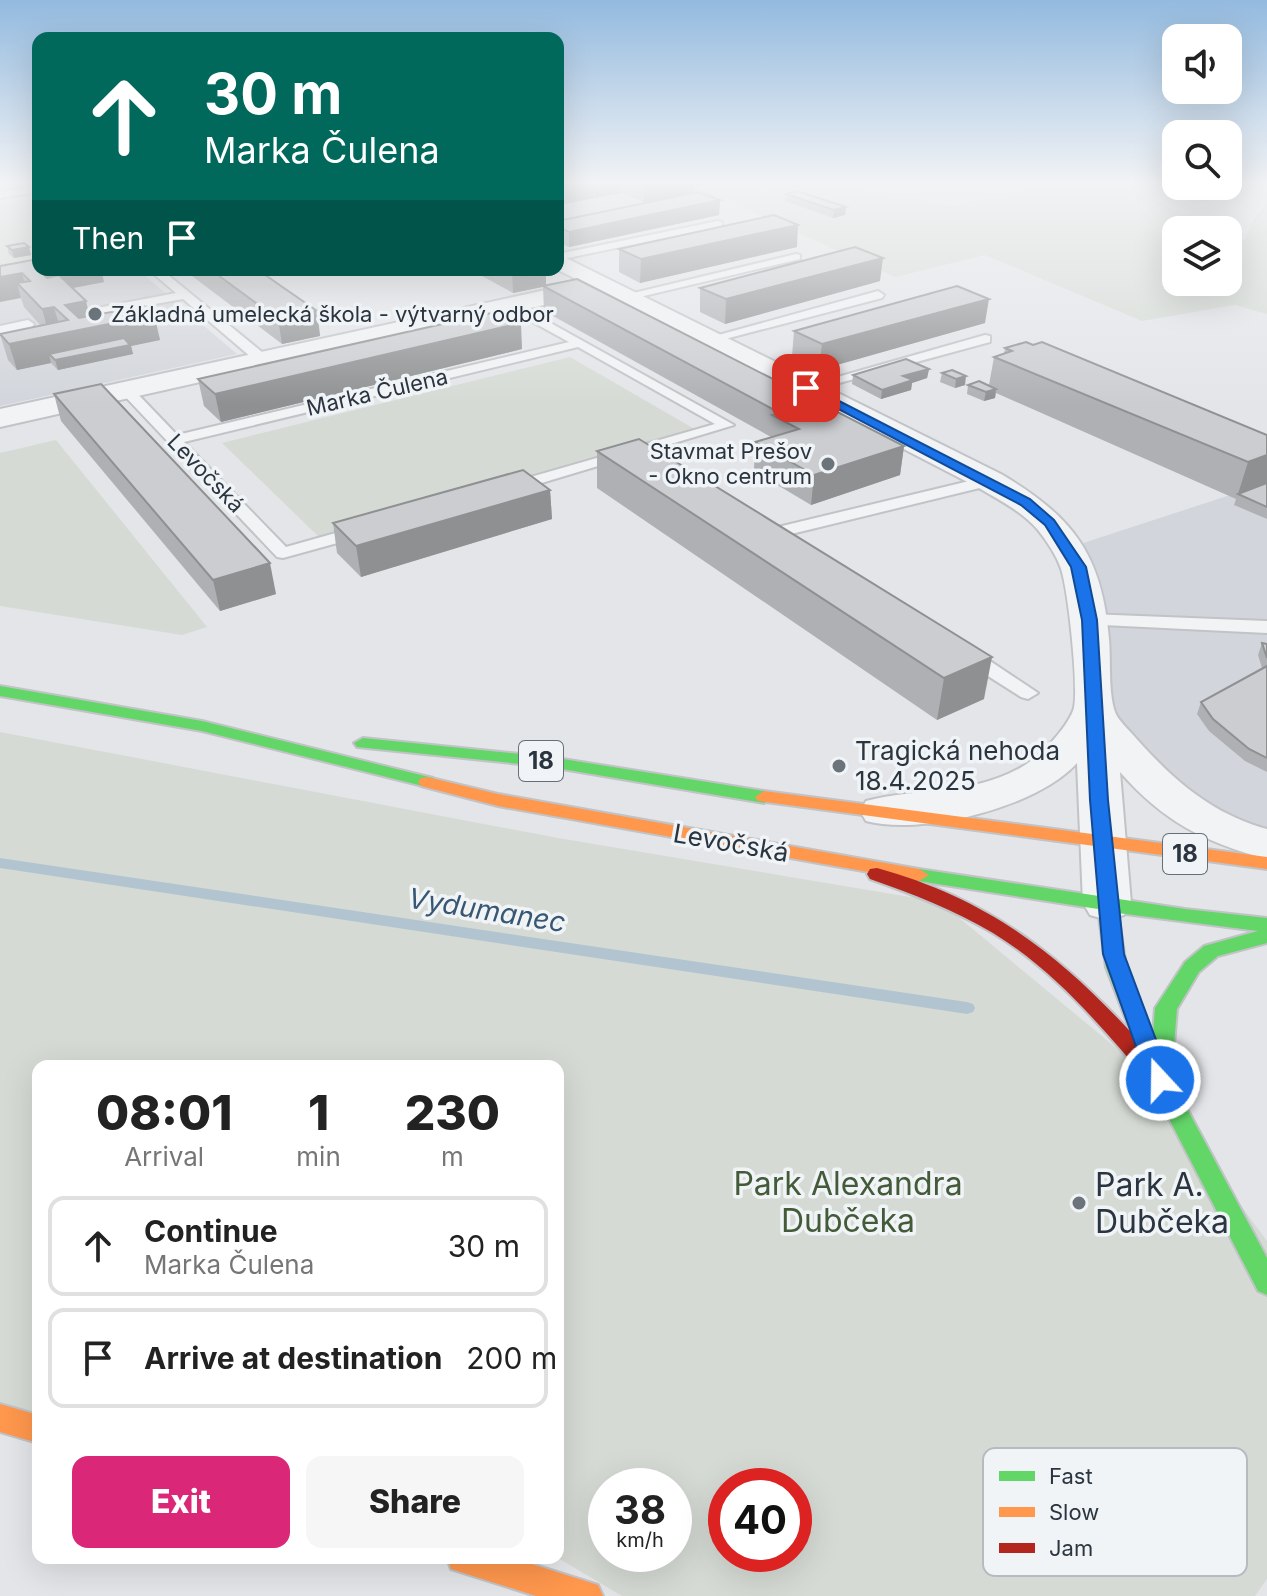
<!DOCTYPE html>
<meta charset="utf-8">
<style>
body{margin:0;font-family:Inter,sans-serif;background:#f6f6f6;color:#222;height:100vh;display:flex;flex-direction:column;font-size:30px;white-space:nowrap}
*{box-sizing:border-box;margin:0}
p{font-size:26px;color:#767676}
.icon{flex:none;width:44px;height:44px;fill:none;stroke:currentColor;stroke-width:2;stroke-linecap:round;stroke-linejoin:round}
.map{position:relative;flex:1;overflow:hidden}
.details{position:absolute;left:32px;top:1060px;width:532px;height:504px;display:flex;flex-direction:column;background:#fff;border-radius:16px;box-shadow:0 8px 32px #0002}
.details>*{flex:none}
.guide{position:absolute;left:32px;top:32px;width:532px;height:244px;border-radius:16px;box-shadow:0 8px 32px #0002;background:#00695c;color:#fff;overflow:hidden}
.controls{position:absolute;left:1162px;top:24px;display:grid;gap:16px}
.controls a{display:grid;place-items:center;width:80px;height:80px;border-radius:16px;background:#fff;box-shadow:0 8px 32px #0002;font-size:40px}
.speed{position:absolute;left:588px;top:1468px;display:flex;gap:16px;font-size:40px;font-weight:700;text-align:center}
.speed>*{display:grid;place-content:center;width:104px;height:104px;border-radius:50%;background:#fff;box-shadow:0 8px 32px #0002;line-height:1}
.speed small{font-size:20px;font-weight:400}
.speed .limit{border:12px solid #d22;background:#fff;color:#111}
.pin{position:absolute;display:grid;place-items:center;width:68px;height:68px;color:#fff;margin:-34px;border-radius:16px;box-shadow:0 4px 12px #0006}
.me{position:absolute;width:88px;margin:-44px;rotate:339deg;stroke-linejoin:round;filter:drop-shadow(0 0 6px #0008)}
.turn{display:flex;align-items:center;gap:28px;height:168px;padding:0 40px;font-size:36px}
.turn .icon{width:104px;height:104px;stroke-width:2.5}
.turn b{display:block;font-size:56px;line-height:68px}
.then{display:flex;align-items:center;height:76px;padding:0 40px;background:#0003;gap:16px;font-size:30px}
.eta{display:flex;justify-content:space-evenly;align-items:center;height:136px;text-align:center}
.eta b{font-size:48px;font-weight:800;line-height:56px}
.primary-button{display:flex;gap:16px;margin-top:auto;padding:16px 40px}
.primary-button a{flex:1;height:92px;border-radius:16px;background:#db2777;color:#fff;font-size:32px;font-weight:800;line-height:92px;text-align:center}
.primary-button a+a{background:#f6f6f6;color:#222}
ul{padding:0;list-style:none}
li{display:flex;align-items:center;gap:24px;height:100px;margin:0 16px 12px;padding:0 24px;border:4px solid #e0e0e0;border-radius:16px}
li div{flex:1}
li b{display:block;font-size:30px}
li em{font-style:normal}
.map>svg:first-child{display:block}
</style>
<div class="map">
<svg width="1267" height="1596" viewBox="0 0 1267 1596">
<rect width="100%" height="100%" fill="#e3e5e8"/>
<g fill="#d2d5db">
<polygon points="558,182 686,182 722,198 558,230"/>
<polygon points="38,270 138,270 237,354 0,406 0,275"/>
<polygon points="1267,483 1267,836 1104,745 1068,548"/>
</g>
<g fill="#d5dbd4" fill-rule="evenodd">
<polygon points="687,182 831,182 835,186 953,206 1021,192 1012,182 1115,182 1218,230 1176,230 1176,282 1228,282 1228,234 1245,240 1254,218 1267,204 1267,314 1235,305 1142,321 985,255 895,277"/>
<polygon points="38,199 38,263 0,270 0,205"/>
<polygon points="570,357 698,431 320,538 222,443"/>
<polygon points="56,440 207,627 182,635 0,606 0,453"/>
<path d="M0,732L558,838L940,902L1138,1066L1267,1241V1579L1255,1596H622L558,1558V1066H38V1423L0,1412ZM606,1486H674V1554H606ZM726,1486H794V1554H726Z"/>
</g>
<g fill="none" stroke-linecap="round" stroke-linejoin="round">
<polygon fill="#b3c4d1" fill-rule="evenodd" points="0,858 967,1002 973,1004 975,1008 973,1012 967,1014 0,868"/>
<defs>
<g id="lane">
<polygon points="38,186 38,192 0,198 0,192"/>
<polygon points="718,221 722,222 722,226 558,260 558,254"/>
<polygon points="796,254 800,255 800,259 627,300 621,296"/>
<polygon points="149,270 162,270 268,357 268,363 258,363 183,299 87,316 87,310 176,293"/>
<polygon points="878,291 884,295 882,298 710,343 704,339"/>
<polygon points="511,301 734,425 515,491 503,491 503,485 715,424 578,347 184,442 286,547 364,525 372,530 370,534 283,558 277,557 119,390 131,387 177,435 569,342 507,308 507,302"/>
<polygon points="28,320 34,324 32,327 0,334 0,326"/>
<polygon points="985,335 990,336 990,342 806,392 799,388"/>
<polygon points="990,476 996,478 996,484 775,538 752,523 760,518 778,527"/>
<polygon points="1089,614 1267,621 1267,633 1082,624 1080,620 1082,616"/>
<polygon points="965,647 972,649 1038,693 1028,699 1021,697 958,657 955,653 958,649"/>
</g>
<path id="street" d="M558,254L1001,474C1073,517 1102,554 1109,639C1111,661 1108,691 1115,712C1118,720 1128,729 1134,736C1171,778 1211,814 1267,829V859C1204,842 1164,822 1120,772L1131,903L1124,915L1107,920L1090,915L1083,903L1077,763C1038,807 922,836 866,821L860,811L866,801C920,787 975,796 1025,765C1042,754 1065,730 1073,711C1080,695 1068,585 1060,566C1056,555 1046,540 1038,530C1023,512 999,500 979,488L601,292L0,427V409L582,282L558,270Z"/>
<g id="fast">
<polygon points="0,686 202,721 433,778 436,782 427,787 202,731 0,696"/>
<polygon points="363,738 550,757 764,791 773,797 764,803 550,767 357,747 354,743"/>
<path d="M919,869L1185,909L1267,918V943L1218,956L1199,972L1177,1009L1172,1069L1169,1075L1267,1258V1295L1258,1291L1149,1080L1106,967L1098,909L912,880L909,875L912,870ZM1118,913L1258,931L1204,946L1185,962L1155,1008L1153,1034L1126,967Z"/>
</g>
<g id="slow">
<polygon points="427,777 498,794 919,869 929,875 919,881 498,806 421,786 418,782 421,778"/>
<polygon points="764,791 1267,857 1267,869 758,801 755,797"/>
<polygon points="0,1404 38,1415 38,1443 0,1432"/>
<polygon points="447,1558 513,1558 598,1585 603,1596 536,1596 451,1569"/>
</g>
<path id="jam" d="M877,868C1007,904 1082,974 1168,1074L1171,1080L1168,1086L1160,1089L1152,1086C1105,1031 1057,972 993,933C954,910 913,894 870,879L867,874L870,869Z"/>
</defs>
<use href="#lane" stroke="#c1c3c6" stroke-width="4"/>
<use href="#street" stroke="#c1c3c6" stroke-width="4"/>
<use href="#fast" stroke="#c1c3c6" stroke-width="4"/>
<use href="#slow" stroke="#c1c3c6" stroke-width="4"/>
<use href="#jam" stroke="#c1c3c6" stroke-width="4"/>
<use href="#lane" fill="#f2f3f5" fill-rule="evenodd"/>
<use href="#street" fill="#f2f3f5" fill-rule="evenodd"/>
<use href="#fast" fill="#63d668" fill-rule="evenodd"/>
<use href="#slow" fill="#ff974d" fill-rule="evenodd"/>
<use href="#jam" fill="#b3261e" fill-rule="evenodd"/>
</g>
<g fill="#afb0b3">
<polygon points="558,182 694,182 694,193 644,202 621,193 558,205"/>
<polygon points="786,194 846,207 845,215 833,218 785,201"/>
<polygon points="720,200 719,215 569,247 558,242 558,221"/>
<polygon points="7,246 29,247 31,255 14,258 9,254"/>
<polygon points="797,247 640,283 619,272 619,249"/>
<polygon points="0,266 38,270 101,270 104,282 73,288 90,316 154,315 160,340 131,346 133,354 58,370 51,363 17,370 8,360 0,334 41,326 24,307 21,298"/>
<polygon points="184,270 258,270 317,311 320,336 282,344"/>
<polygon points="471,270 546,270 546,285 904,446 900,475 811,505 754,471 755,442 771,438 771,437 544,311 543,287 513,293"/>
<polygon points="880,281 725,324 700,312 700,288"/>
<polygon points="985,323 819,370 792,356 794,331"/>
<polygon points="1005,348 1267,435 1267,519 1234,505 1236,499 996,393 995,398 984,401 967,394 968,385 989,385 994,357 1004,354"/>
<polygon points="522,349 221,422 204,406 198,379"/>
<polygon points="929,369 927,378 912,383 911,390 881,399 852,384 853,375"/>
<polygon points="952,370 965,385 955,388 940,382 942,373"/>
<polygon points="54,394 276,594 220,611 61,421"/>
<polygon points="597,451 984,699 937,720 597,488"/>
<polygon points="550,490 552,519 361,577 337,553 333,523"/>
<polygon points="1262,643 1267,644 1267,772 1245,761 1209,731 1197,714 1201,702 1262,668 1258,655"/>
</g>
<g fill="#8e9092">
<polygon points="558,182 621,182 621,193 558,205 558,208"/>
<polygon points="644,182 694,182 694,193 644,202"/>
<polygon points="720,200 719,215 569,247 569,232"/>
<polygon points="846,207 845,215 833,218 834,210"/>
<polygon points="798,225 797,247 640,283 641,259"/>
<polygon points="29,247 31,255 14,258 12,250"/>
<polygon points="883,258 880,281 725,324 726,299"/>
<polygon points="39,270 101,270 104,282 46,293"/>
<polygon points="512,270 546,270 546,286 513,293"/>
<polygon points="22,273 28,295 17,283 21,298 0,302 0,277"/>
<polygon points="989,299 985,323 819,370 822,344"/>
<polygon points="86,301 92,326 72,330 65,305"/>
<polygon points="54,307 61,332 49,334 42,309"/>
<polygon points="317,311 320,336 282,344 278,319"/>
<polygon points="154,315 160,340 131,346 133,354 58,370 55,360 49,354 51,363 17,370 9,344"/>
<polygon points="521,323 522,349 221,422 215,394"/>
<polygon points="929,369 927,378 912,383 911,390 881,399 882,390 903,376"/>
<polygon points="966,376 965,385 955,388 956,379"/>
<polygon points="996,389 995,398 984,401 986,392"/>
<polygon points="904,446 900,475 811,505 814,475"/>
<polygon points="1267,455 1267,487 1238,494 1248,462"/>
<polygon points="550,490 552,519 361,577 356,546"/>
<polygon points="270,563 276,594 220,611 213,580"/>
<polygon points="992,657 984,699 937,720 944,678"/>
</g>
<g fill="#cbcdd0" stroke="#8e9092" stroke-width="2">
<polygon points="797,191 846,207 834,210 786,194"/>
<polygon points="698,192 720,200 569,232 558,227 558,221"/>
<polygon points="774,215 798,225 641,259 619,249"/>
<polygon points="24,243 29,247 12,250 7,246"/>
<polygon points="855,247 883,258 726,299 700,288"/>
<polygon points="38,259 38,270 40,270 47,278 59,275 86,301 65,305 79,318 144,306 154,315 9,344 0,334 68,320 54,307 42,309 17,283 30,281 22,273 0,277 0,266"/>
<polygon points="211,270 258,270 317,311 278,319"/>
<polygon points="577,279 904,446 814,475 755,442 799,429 772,415 780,413 543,286"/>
<polygon points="957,286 989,299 822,344 794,331"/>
<polygon points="500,311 521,323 215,394 198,379"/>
<polygon points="124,338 130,345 55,360 49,354"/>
<polygon points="1026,342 1033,345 1042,342 1267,435 1267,455 1248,462 994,357 1012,351 1005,348"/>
<polygon points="906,359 929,369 903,376 913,380 882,390 853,375"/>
<polygon points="952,370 966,376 956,379 942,373"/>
<polygon points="979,381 996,389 986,392 968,385"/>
<polygon points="101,384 270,563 213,580 54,394"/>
<polygon points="639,439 992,657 944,678 597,451"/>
<polygon points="523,470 550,490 356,546 333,523"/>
<polygon points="1267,483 1267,507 1238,494"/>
<polygon points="1262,643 1267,644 1267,658"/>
<polygon points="1267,666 1267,758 1249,749 1213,719 1201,702"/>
</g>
<linearGradient id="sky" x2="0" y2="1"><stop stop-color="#93badf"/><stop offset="0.45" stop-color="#f2f3f5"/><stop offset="1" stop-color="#f2f3f5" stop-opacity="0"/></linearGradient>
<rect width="1267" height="405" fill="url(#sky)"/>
<polygon fill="#1a73e8" stroke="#114b97" stroke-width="2" points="806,384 1030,499 1054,520 1086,567 1097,620 1108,800 1124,954 1171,1080 1168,1086 1160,1089 1152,1086 1148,1080 1103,954 1090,800 1082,620 1071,567 1045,525 1021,505 802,390 802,385"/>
<g fill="#6b737b" stroke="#f1f4f7" stroke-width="3">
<circle cx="95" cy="314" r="8"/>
<circle cx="828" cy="464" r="8"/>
<circle cx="839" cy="766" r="8"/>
<circle cx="1079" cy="1203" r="8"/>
</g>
<g text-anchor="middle" stroke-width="7" stroke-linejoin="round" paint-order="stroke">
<g font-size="22" fill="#2b3540" stroke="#f1f4f7" text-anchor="start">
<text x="111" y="322">Základná umelecká škola - výtvarný odbor</text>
<text x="812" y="459" text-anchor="end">Stavmat Prešov<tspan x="812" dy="25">- Okno centrum</tspan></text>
</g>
<g font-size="22" fill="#2b3540" stroke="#f1f4f7">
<text transform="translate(377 392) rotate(-13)" y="8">Marka Čulena</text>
<text transform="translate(206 473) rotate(46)" y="8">Levočská</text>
</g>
<g fill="#f1f4f7" stroke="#666e77" stroke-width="2">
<rect x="519" y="741" width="44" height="40" rx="6"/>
<rect x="1163" y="834" width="44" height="40" rx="6"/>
</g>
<g font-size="24" font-weight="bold" fill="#2b3540">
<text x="541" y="769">18</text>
<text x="1185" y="862">18</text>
</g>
<g font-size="26" fill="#2b3540" stroke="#f1f4f7" text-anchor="start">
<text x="855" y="760">Tragická nehoda<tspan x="855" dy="30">18.4.2025</tspan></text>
</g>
<g font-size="26" fill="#2b3540" stroke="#f1f4f7">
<text transform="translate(731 843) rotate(10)" y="9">Levočská</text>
</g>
<g font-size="28" font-style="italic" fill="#375772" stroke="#f1f4f7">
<text transform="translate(487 910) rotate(9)" y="10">Vydumanec</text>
</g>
<g font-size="32" fill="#435b39" stroke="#f1f4f7">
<text x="848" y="1195">Park Alexandra<tspan x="848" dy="37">Dubčeka</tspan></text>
</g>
<g font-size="32" fill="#2b3540" stroke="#f1f4f7" text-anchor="start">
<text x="1095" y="1196">Park A.<tspan x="1095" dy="37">Dubčeka</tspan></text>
</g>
</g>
<rect x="983" y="1448" width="264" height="128" rx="12" fill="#f1f4f7" stroke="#b6bbc0" stroke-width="2"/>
<rect x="999" y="1471" width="36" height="10" fill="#63d668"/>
<rect x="999" y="1507" width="36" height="10" fill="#ff974d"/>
<rect x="999" y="1543" width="36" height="10" fill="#b3261e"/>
<g font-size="22" fill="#2b3540">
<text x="1049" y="1484">Fast</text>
<text x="1049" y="1520">Slow</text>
<text x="1049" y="1556">Jam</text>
</g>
</svg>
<div class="controls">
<a><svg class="icon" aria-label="sound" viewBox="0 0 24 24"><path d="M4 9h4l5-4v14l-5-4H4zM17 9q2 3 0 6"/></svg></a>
<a><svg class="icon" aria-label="search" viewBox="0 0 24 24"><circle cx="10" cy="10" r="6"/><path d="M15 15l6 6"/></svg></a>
<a><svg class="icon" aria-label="layers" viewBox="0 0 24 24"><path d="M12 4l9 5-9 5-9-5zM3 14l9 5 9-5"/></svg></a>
</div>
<div class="speed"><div>38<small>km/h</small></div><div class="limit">40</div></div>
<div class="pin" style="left:806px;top:388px;background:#d93025"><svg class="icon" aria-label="arrive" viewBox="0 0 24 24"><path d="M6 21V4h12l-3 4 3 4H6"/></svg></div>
<svg class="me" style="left:1160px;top:1080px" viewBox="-20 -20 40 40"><circle r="17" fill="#1a73e8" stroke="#fff" stroke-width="3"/><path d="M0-11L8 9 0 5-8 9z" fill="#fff"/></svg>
<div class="guide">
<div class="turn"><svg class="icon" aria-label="ahead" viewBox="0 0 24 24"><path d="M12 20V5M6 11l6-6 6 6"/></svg><div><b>30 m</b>Marka Čulena</div></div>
<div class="then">Then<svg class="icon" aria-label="arrive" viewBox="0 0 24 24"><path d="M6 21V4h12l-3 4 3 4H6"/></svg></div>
</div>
<section class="details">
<div class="eta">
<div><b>08:01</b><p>Arrival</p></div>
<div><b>1</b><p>min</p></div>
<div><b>230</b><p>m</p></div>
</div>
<ul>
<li><svg class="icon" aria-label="ahead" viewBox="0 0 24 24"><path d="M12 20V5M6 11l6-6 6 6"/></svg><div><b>Continue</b><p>Marka Čulena</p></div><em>30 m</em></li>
<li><svg class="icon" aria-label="arrive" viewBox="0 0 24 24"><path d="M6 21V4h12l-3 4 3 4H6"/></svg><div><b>Arrive at destination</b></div><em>200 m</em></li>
</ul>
<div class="primary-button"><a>Exit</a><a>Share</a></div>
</section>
</div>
